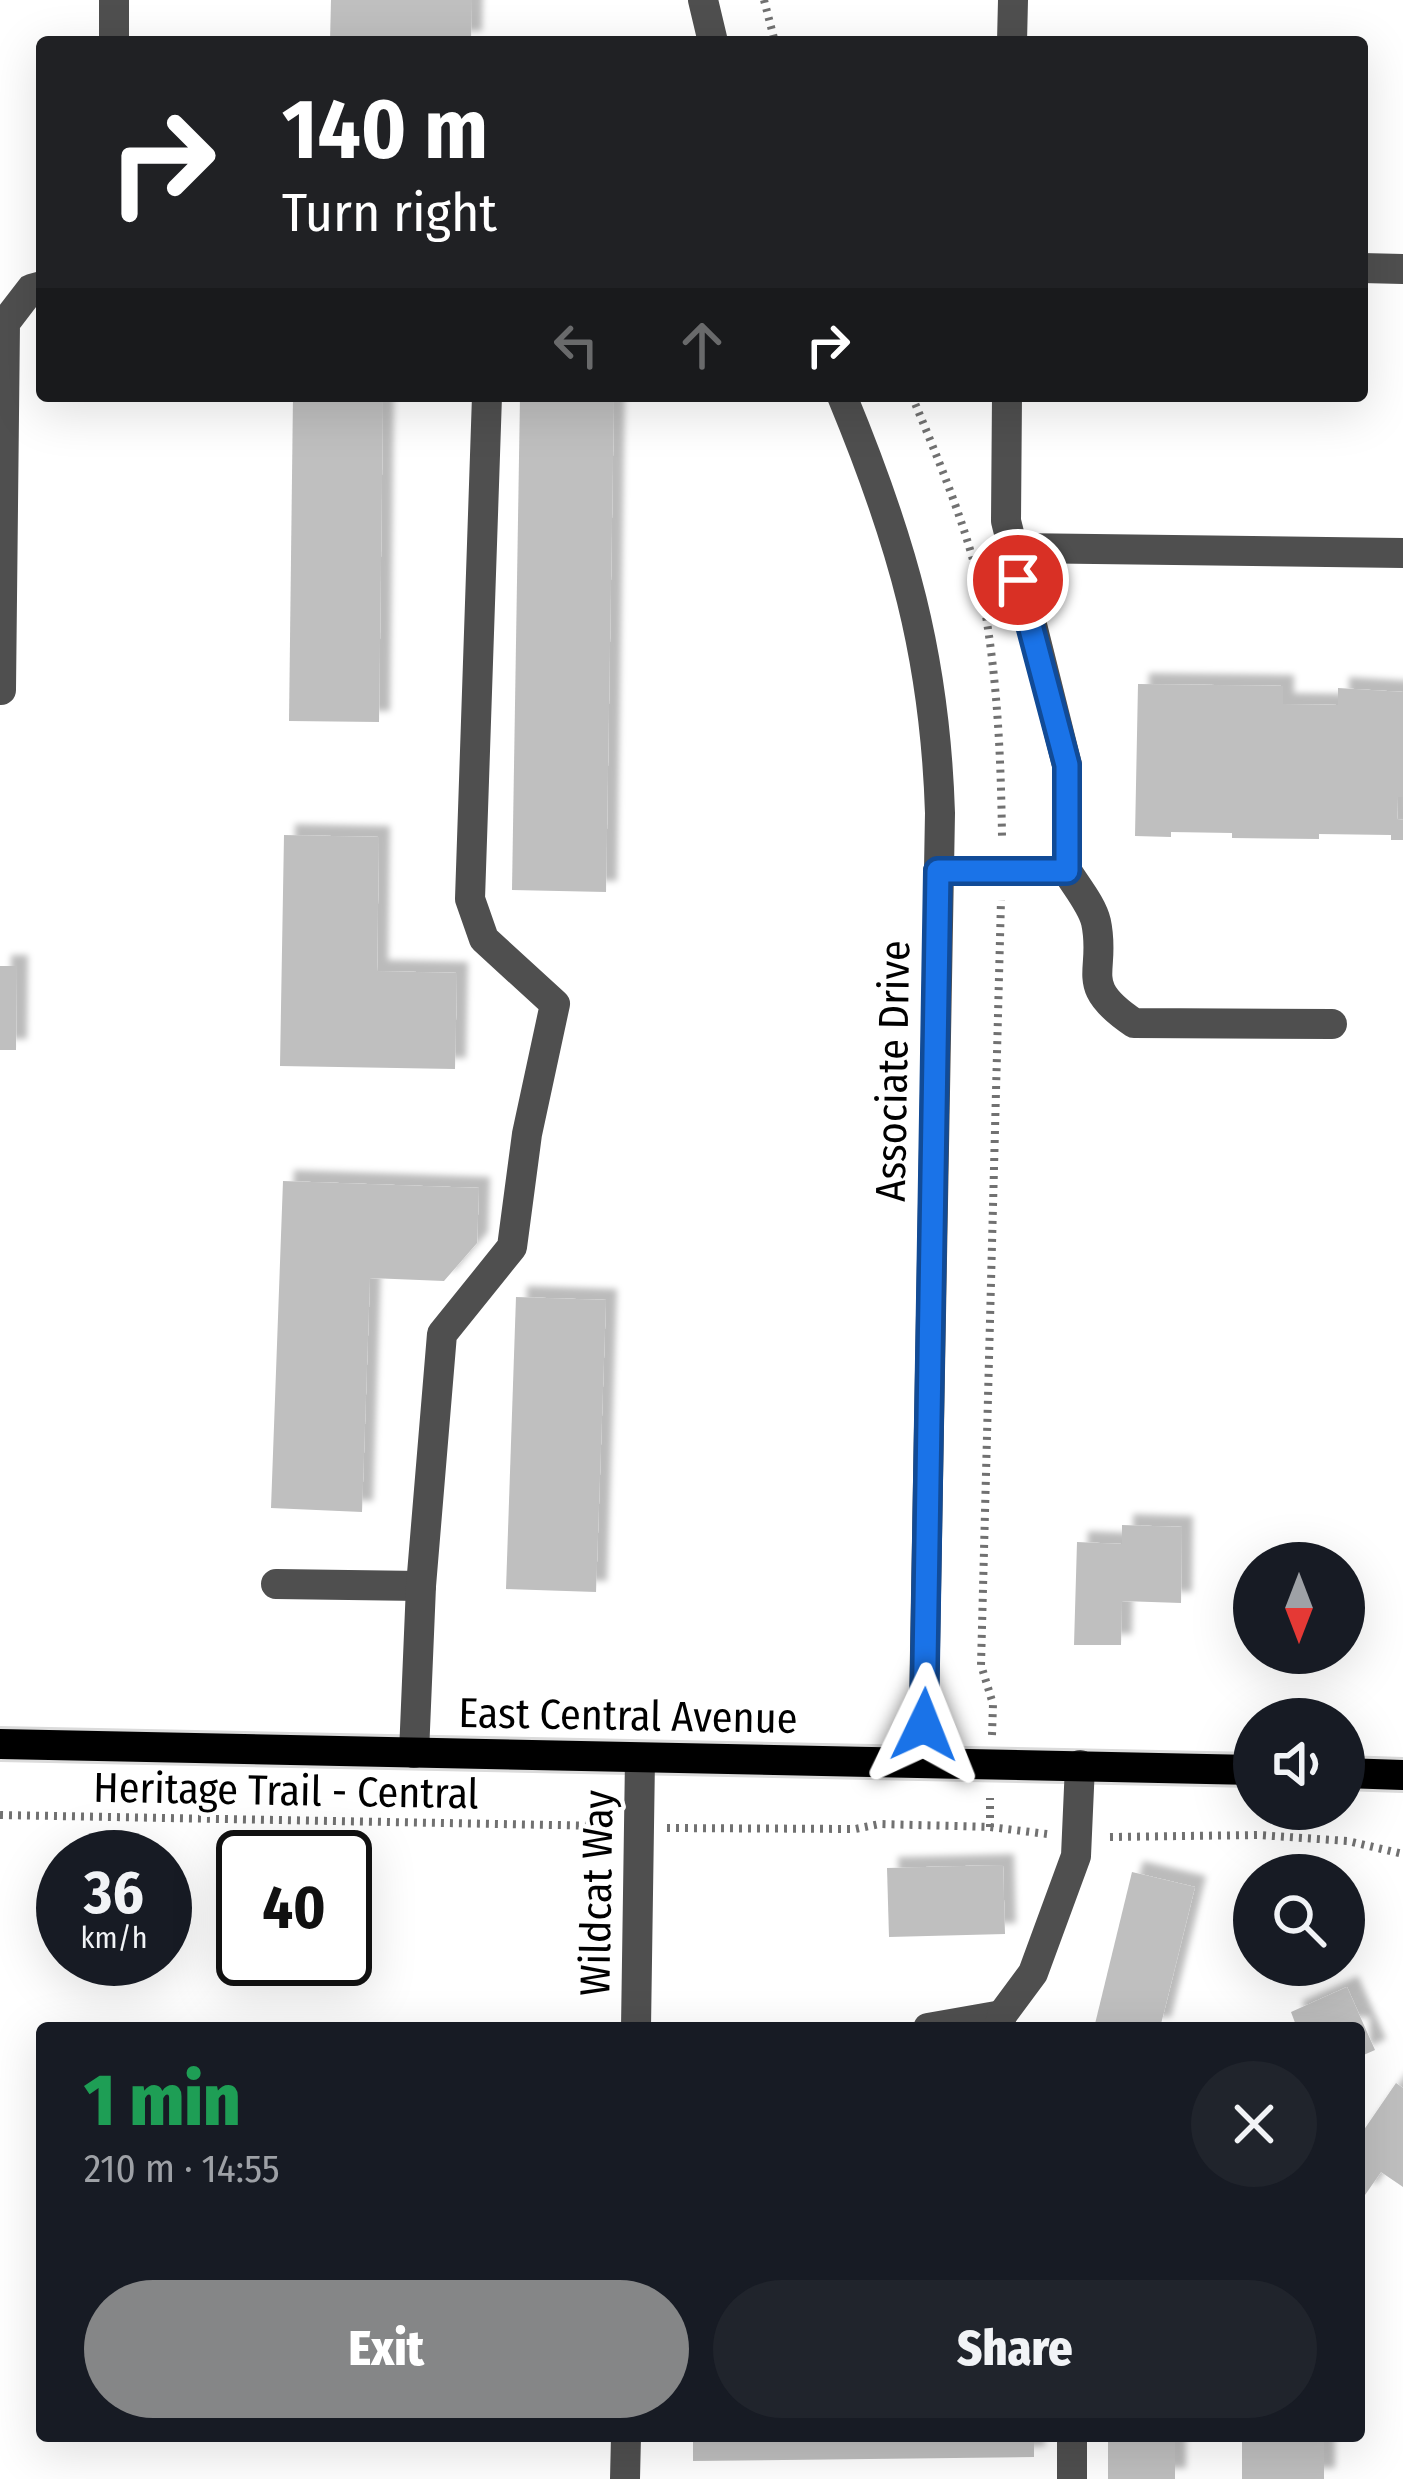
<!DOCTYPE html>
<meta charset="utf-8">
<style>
body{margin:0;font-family:"Fira Sans Condensed",sans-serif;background:#20242c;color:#f1f3f6;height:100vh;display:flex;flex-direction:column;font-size:45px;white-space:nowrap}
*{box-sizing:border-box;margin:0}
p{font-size:39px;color:#9ea1a6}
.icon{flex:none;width:66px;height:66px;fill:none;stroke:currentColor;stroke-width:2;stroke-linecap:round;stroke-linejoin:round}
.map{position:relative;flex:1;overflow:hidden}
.sheet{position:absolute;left:36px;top:2022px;width:1329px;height:420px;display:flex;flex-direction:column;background:#171b24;border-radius:12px;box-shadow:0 12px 48px #0002}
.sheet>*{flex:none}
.guide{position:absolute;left:36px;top:36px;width:1332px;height:366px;border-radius:12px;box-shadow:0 12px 48px #0002;background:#202124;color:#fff;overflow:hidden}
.needle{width:78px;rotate:180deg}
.fabs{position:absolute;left:1233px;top:1542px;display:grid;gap:24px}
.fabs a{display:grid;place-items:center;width:132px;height:132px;border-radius:50%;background:#171b24;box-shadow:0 12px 48px #0002;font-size:60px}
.speed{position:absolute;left:36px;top:1830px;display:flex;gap:24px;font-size:60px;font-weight:700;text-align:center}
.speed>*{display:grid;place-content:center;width:156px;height:156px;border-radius:50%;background:#171b24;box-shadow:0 12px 48px #0002;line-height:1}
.speed small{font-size:30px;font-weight:400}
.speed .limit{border:6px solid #111;border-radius:18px;background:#fff;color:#111}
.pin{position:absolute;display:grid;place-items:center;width:102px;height:102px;color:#fff;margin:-51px;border:6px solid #fff;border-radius:50%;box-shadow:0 3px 12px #0007}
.me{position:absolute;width:132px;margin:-66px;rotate:2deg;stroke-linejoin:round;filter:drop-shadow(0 0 9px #0008)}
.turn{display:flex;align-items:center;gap:42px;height:252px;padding:0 48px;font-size:54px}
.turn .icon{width:156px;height:156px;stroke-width:2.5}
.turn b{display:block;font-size:84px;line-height:102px}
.lanes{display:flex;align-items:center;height:114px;padding:0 48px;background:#0003;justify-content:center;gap:60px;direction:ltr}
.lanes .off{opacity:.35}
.round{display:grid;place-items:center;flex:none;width:126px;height:126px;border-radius:63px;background:#20242c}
.headline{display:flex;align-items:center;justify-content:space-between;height:204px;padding:0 48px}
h1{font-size:72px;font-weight:800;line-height:90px;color:#1e9e55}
.primary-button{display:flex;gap:24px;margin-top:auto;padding:24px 48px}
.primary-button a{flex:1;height:138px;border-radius:72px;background:#858687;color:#fff;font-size:48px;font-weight:800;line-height:138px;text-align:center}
.primary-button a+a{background:#20242c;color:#f1f3f6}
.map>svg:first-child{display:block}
</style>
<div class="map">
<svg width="1403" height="2479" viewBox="0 0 1403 2479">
<defs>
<filter id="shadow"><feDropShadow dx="11" dy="-11" stdDeviation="3" flood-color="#0004"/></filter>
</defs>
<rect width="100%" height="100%" fill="#fff"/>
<g fill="#bfbfbf" filter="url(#shadow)">
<polygon points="331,0 472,0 471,42 330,42"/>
<polygon points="293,396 383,396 379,722 289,721"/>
<polygon points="520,396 614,396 606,892 512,890"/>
<polygon points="1138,684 1283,686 1283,704 1338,705 1338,688 1403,692 1403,797 1398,797 1397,819 1403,820 1403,840 1391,840 1391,835 1319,834 1319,839 1232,838 1232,833 1171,832 1171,837 1135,836"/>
<polygon points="284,835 379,837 377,971 457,973 455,1069 280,1066"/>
<polygon points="0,966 17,966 16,1050 0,1050"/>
<polygon points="283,1181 479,1188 477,1243 444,1281 370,1278 362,1512 271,1508"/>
<polygon points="516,1297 606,1300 596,1592 506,1589"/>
<polygon points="1122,1525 1182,1527 1181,1603 1122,1601 1121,1645 1074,1645 1077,1542 1122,1544"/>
<polygon points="1003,1865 1005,1934 889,1937 887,1868"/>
<polygon points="1132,1872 1195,1887 1160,2028 1094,2028"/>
<polygon points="1347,1987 1375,2050 1359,2057 1359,2028 1297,2028 1291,2012"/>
<polygon points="1396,2083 1403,2088 1403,2187 1381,2172 1365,2195 1359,2190 1359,2137"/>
<polygon points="693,2436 1034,2436 1034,2457 693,2461"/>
<rect x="1108" y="2436" width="67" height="43"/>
<rect x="1242" y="2436" width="82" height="43"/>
</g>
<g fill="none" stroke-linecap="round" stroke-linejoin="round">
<defs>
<g id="major">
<polyline points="0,1744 1254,1770"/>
<polyline points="1344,1773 1403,1775"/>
</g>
</defs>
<use href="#major" stroke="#dbdbdb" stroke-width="36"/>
<g stroke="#717171" stroke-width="8" stroke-dasharray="3 6" stroke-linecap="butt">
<polyline points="764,0 775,42"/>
<path d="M912,396C941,466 973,541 986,616C998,690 1001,763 1002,837"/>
<polyline points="992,1735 993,1704 981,1665 1001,900"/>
<polyline points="0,1815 610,1826"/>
<polyline points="990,1827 990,1798"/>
<polyline points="667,1828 855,1829 880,1824 990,1827 1047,1834"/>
<polyline points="1110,1837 1258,1835 1348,1841 1403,1854"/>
</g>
<g stroke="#4f4f4f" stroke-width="30">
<polyline points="703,0 713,42"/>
<polyline points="114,42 114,0"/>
<polyline points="1012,42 1013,0"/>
<polyline points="1362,268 1403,269"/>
<path d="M842,396C902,541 935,655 940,813L923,1762"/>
<polyline points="1010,548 1403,553"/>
<polyline points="1,690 5,323 31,289 42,286"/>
<polyline points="938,871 1067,871 1067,765 1006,521 1007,396"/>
<path d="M1067,871C1076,886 1092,905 1096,922C1107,973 1076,984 1134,1023L1332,1024"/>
<polyline points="276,1584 421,1586"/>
<polyline points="414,1753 421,1586 442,1334 512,1247 527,1134 555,1004 484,939 470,899 487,396"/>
<polyline points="636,2028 640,1759"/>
<polyline points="928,2028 1002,2015"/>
<polyline points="999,2028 1002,2015 1033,1973 1076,1856 1080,1765"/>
<polyline points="1072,2436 1072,2479"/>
<polyline points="625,2479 626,2436"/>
</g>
<use href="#major" stroke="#000" stroke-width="30"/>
</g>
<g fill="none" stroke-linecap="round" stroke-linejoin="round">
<defs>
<polyline id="route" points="924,1725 938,871 1067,871 1067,765 1018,580"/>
</defs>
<use href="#route" stroke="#114b97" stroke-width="30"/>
<use href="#route" stroke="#1a73e8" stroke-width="21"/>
</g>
<g text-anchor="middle" stroke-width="9" stroke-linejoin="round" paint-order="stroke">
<g font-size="42" fill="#000" stroke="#fff">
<text transform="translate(892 1071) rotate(-89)" y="15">Associate Drive</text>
<text transform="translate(628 1715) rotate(1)" y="15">East Central Avenue</text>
<text transform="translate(286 1790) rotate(1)" y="15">Heritage Trail - Central</text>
<text transform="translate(596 1893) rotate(-89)" y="15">Wildcat Way</text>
</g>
</g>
</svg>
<div class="fabs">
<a><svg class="needle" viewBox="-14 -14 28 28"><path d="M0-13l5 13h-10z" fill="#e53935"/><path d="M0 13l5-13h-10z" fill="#9ea1a6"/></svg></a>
<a><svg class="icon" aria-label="sound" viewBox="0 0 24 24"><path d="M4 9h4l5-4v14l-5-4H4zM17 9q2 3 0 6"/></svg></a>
<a><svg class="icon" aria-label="search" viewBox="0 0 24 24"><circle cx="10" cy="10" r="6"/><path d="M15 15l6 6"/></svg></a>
</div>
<div class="speed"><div>36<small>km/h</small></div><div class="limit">40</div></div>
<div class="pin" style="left:1018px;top:580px;background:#d93025"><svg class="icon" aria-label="arrive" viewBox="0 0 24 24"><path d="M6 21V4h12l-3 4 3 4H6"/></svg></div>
<svg class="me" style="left:924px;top:1725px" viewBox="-20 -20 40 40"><path d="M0-17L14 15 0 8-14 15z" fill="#1a73e8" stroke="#fff" stroke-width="4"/></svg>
<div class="guide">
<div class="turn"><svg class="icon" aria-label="right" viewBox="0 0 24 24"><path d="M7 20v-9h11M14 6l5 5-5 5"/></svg><div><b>140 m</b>Turn right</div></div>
<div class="lanes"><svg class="icon off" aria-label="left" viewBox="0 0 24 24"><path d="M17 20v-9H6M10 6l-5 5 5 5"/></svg><svg class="icon off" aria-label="ahead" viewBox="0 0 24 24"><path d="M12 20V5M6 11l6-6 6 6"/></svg><svg class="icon" aria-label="right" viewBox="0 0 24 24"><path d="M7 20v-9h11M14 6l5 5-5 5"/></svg></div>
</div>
<section class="sheet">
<div class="headline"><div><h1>1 min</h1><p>210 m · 14:55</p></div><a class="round"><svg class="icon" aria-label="close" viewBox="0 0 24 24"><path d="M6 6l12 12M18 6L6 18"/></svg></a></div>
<div class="primary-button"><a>Exit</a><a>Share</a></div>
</section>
</div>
